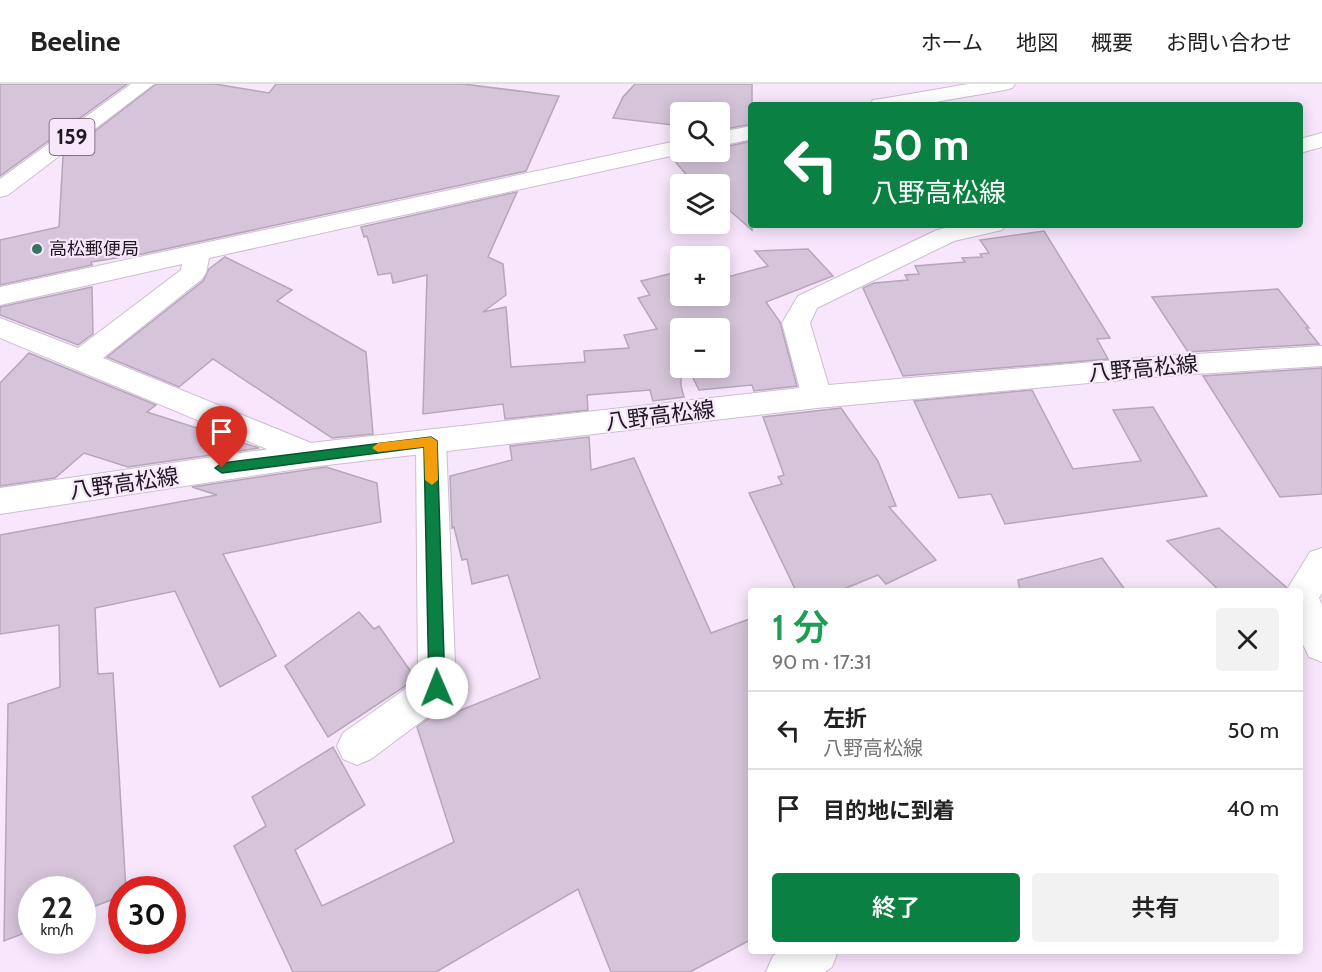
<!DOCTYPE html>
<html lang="ja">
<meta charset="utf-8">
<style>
body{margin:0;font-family:Cabin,"Noto Sans JP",sans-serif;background:#f2f2f2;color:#222;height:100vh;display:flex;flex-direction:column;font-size:22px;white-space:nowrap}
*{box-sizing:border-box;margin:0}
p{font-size:20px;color:#767676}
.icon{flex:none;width:33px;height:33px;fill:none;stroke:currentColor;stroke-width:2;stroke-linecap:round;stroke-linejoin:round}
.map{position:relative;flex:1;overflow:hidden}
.panel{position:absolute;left:748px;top:504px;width:555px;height:366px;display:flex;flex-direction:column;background:#fff;border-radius:6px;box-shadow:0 3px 15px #0003}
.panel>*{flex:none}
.banner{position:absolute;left:748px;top:18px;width:555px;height:126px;border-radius:6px;box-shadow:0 3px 15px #0003;background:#0b8043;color:#fff;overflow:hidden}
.fabs{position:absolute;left:670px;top:18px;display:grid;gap:12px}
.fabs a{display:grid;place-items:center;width:60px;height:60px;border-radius:6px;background:#fff;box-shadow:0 3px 15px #0003;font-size:30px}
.speed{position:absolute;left:18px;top:792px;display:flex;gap:12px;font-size:30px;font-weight:700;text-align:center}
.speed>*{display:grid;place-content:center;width:78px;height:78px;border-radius:50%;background:#fff;box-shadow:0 3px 15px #0003;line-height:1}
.speed small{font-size:15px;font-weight:400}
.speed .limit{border:9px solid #d22;background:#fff;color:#111}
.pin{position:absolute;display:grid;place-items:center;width:51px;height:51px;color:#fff;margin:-62px -26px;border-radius:50% 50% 50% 0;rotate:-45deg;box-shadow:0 0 6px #0007}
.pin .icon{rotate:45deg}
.me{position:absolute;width:66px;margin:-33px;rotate:359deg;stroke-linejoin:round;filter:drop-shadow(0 0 4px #0008)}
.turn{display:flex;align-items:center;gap:21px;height:126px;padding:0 24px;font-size:27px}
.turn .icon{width:78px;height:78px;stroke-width:2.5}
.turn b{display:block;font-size:42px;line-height:51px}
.round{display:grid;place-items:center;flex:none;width:63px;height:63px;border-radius:6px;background:#f2f2f2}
.overview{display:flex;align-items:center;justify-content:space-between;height:102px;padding:0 24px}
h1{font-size:36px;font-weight:600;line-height:45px;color:#1e9e55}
.primary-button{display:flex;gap:12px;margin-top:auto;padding:12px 24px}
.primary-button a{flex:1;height:69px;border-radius:6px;background:#0b8043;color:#fff;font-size:24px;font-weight:600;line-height:69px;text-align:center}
.primary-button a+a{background:#f2f2f2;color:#222}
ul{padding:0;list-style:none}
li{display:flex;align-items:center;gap:18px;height:78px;padding:0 24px;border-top:2px solid #e0e0e0}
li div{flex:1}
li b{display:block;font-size:22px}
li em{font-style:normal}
header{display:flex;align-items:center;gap:36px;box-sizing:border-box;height:84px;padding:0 30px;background:#fff;border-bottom:2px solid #e0e0e0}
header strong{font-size:28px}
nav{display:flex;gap:33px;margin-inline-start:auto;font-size:21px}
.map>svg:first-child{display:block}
</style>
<header>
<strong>Beeline</strong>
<nav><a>ホーム</a><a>地図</a><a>概要</a><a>お問い合わせ</a></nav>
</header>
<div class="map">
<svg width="1322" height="888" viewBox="0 0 1322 888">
<rect width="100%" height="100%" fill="#f8e6fc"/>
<g fill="#d6c5da" stroke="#b6a6ba" stroke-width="1.5">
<polygon points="0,0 127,0 0,92"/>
<polygon points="156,0 215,0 269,9 276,0 463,0 559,12 526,87 142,170 91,178 92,181 0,201 0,156 59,143 63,72"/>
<polygon points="635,0 752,0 752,40 720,46 720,28 681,28 681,42 613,34 623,13"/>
<polygon points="752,57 752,146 720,118 720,100 707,100 691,96 672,74 689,70 691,68 720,68 720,64"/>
<polygon points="517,108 488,173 503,180 506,211 483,228 506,223 511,283 585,278 584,267 629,264 624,251 657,245 638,214 650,211 641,197 681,187 681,212 720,212 720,195 768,182 755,167 808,165 833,192 766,218 780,238 797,302 754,307 752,301 699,306 688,284 720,284 720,244 681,244 681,302 684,313 653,317 650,306 587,311 588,326 505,335 503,320 423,330 427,191 393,199 391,189 378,191 367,152 364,153 361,143"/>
<polygon points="1044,147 1110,254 1097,255 1108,275 903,292 863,204 874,199 908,196 905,191 919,190 915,182 965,178 962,174 982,173 980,170 989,169 980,156"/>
<polygon points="225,173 292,206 277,217 366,268 373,350 332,354 213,275 179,303 107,273 203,197 209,185"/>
<polygon points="92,203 93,250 78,261 0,231 0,223"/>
<polygon points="1278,205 1309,244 1306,244 1319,260 1188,268 1152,213"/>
<polygon points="29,269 156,321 147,328 259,364 128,383 84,369 55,394 0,402 0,299"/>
<polygon points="1322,284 1322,410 1280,413 1203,292"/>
<polygon points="1032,306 1073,385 1141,377 1113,326 1153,323 1207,412 1005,440 991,410 959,414 914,317"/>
<polygon points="841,324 878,377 896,422 889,423 936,476 886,500 878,491 839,507 796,507 749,409 782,400 778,393 784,391 763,333"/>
<polygon points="589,353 591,386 634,374 711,549 752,534 752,855 690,888 611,888 578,805 436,888 293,888 234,762 266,742 252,713 333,663 365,721 295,766 322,822 454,758 417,643 439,627 444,633 540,594 508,491 472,500 467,475 462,476 454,443 452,444 450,392 512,376 510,362"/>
<polygon points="326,383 377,399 381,438 223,470 276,572 220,603 175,507 95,524 98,590 113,589 126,806 122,806 122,812 82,827 82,806 32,806 32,846 4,857 8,620 60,603 59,541 0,550 0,451 217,411 192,403"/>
<polygon points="1219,444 1286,503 1284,507 1220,507 1167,457"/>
<polygon points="1102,474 1126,507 1020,507 1018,496"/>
<polygon points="359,528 374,545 379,542 416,595 328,653 285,582"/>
</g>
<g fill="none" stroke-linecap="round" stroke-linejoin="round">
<defs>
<g id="street">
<polygon points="968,0 1015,0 1012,4 1005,6 918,21 870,21 873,16 881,15"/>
<polygon points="752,42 752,55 720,62 720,48"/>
<polygon points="1322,49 1322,63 1300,69 1300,55"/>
<polygon points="681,56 681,68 689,68 209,174 206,189 202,195 103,274 321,363 325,371 321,379 310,383 0,254 0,234 78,264 181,186 182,180 0,221 0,203"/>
<polygon points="958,141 1005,141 1002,146 954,157 817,224 810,239 832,313 827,320 817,324 807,320 802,313 782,239 798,212 937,146"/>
<polygon points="431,346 442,349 446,357 456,604 450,616 371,675 357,681 343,675 337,662 343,649 418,596 416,357 420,349"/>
<polygon points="1322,464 1322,509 1319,514 1322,521 1322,578 1309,573 1300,554 1300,507 1286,507 1310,468"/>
<polygon points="780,867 838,867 832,883 825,888 766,888 773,872"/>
</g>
<polygon id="secondary" points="1322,262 1322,282 1164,292 817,324 310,383 0,430 0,404 310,359 817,302 1164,272"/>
<polygon id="highway" points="131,0 154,0 8,111 0,113 0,95"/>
</defs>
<use href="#street" stroke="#cebdd2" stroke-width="2"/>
<use href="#secondary" stroke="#cebdd2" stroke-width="2"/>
<use href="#highway" stroke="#cebdd2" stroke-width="2"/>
<use href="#street" fill="#fff" fill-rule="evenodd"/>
<use href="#secondary" fill="#fff" fill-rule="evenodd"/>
<use href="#highway" fill="#fff" fill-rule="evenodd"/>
</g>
<polygon fill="#0b8043" stroke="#07532c" stroke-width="1.5" points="431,353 437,357 445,604 442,609 437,611 431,609 429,604 424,363 222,389 215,384 222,379"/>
<polygon fill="#f59e0b" points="431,353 437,357 438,396 432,401 425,396 424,363 378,368 372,364 378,359"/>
<circle fill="#377562" stroke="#f8e6fc" stroke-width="2" cx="37" cy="165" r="6"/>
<g text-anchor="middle" stroke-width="4.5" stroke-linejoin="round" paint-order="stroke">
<g font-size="18" fill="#1e1820" stroke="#f8e6fc" text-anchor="start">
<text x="49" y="171">高松郵便局</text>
</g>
<rect fill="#f8e6fc" stroke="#5f5662" stroke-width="1.5" x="49.5" y="35" width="45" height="36" rx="4.5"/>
<g font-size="21" font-weight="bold" fill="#1e1820">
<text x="72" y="60">159</text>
</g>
<g font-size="22" fill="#1e1820" stroke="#f8e6fc">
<text transform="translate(1143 284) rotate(-5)" y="8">八野高松線</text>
<text transform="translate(660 331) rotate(-7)" y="8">八野高松線</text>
<text transform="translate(124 399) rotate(-8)" y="8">八野高松線</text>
</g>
</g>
</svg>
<div class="fabs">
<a><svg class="icon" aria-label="search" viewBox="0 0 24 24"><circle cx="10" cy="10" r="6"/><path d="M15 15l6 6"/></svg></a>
<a><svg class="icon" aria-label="layers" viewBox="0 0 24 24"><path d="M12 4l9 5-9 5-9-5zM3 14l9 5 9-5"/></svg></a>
<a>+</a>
<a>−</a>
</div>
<div class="speed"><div>22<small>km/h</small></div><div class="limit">30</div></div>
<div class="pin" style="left:222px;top:384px;background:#d93025"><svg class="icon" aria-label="arrive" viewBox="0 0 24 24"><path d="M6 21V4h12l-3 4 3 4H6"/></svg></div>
<svg class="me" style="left:437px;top:604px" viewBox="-20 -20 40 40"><circle r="19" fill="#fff"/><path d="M0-13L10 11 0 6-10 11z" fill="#0b8043"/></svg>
<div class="banner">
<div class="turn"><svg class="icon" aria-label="left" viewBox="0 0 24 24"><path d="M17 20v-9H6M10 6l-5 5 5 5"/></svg><div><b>50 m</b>八野高松線</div></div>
</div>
<section class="panel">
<div class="overview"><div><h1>1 分</h1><p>90 m · 17:31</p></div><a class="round"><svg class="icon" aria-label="close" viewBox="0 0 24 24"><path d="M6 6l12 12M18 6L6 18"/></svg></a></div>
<ul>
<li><svg class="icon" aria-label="left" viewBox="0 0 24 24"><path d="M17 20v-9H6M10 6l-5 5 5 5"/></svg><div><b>左折</b><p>八野高松線</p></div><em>50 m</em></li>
<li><svg class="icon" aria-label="arrive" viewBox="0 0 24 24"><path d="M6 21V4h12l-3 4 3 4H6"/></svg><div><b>目的地に到着</b></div><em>40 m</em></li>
</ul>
<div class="primary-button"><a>終了</a><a>共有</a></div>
</section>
</div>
